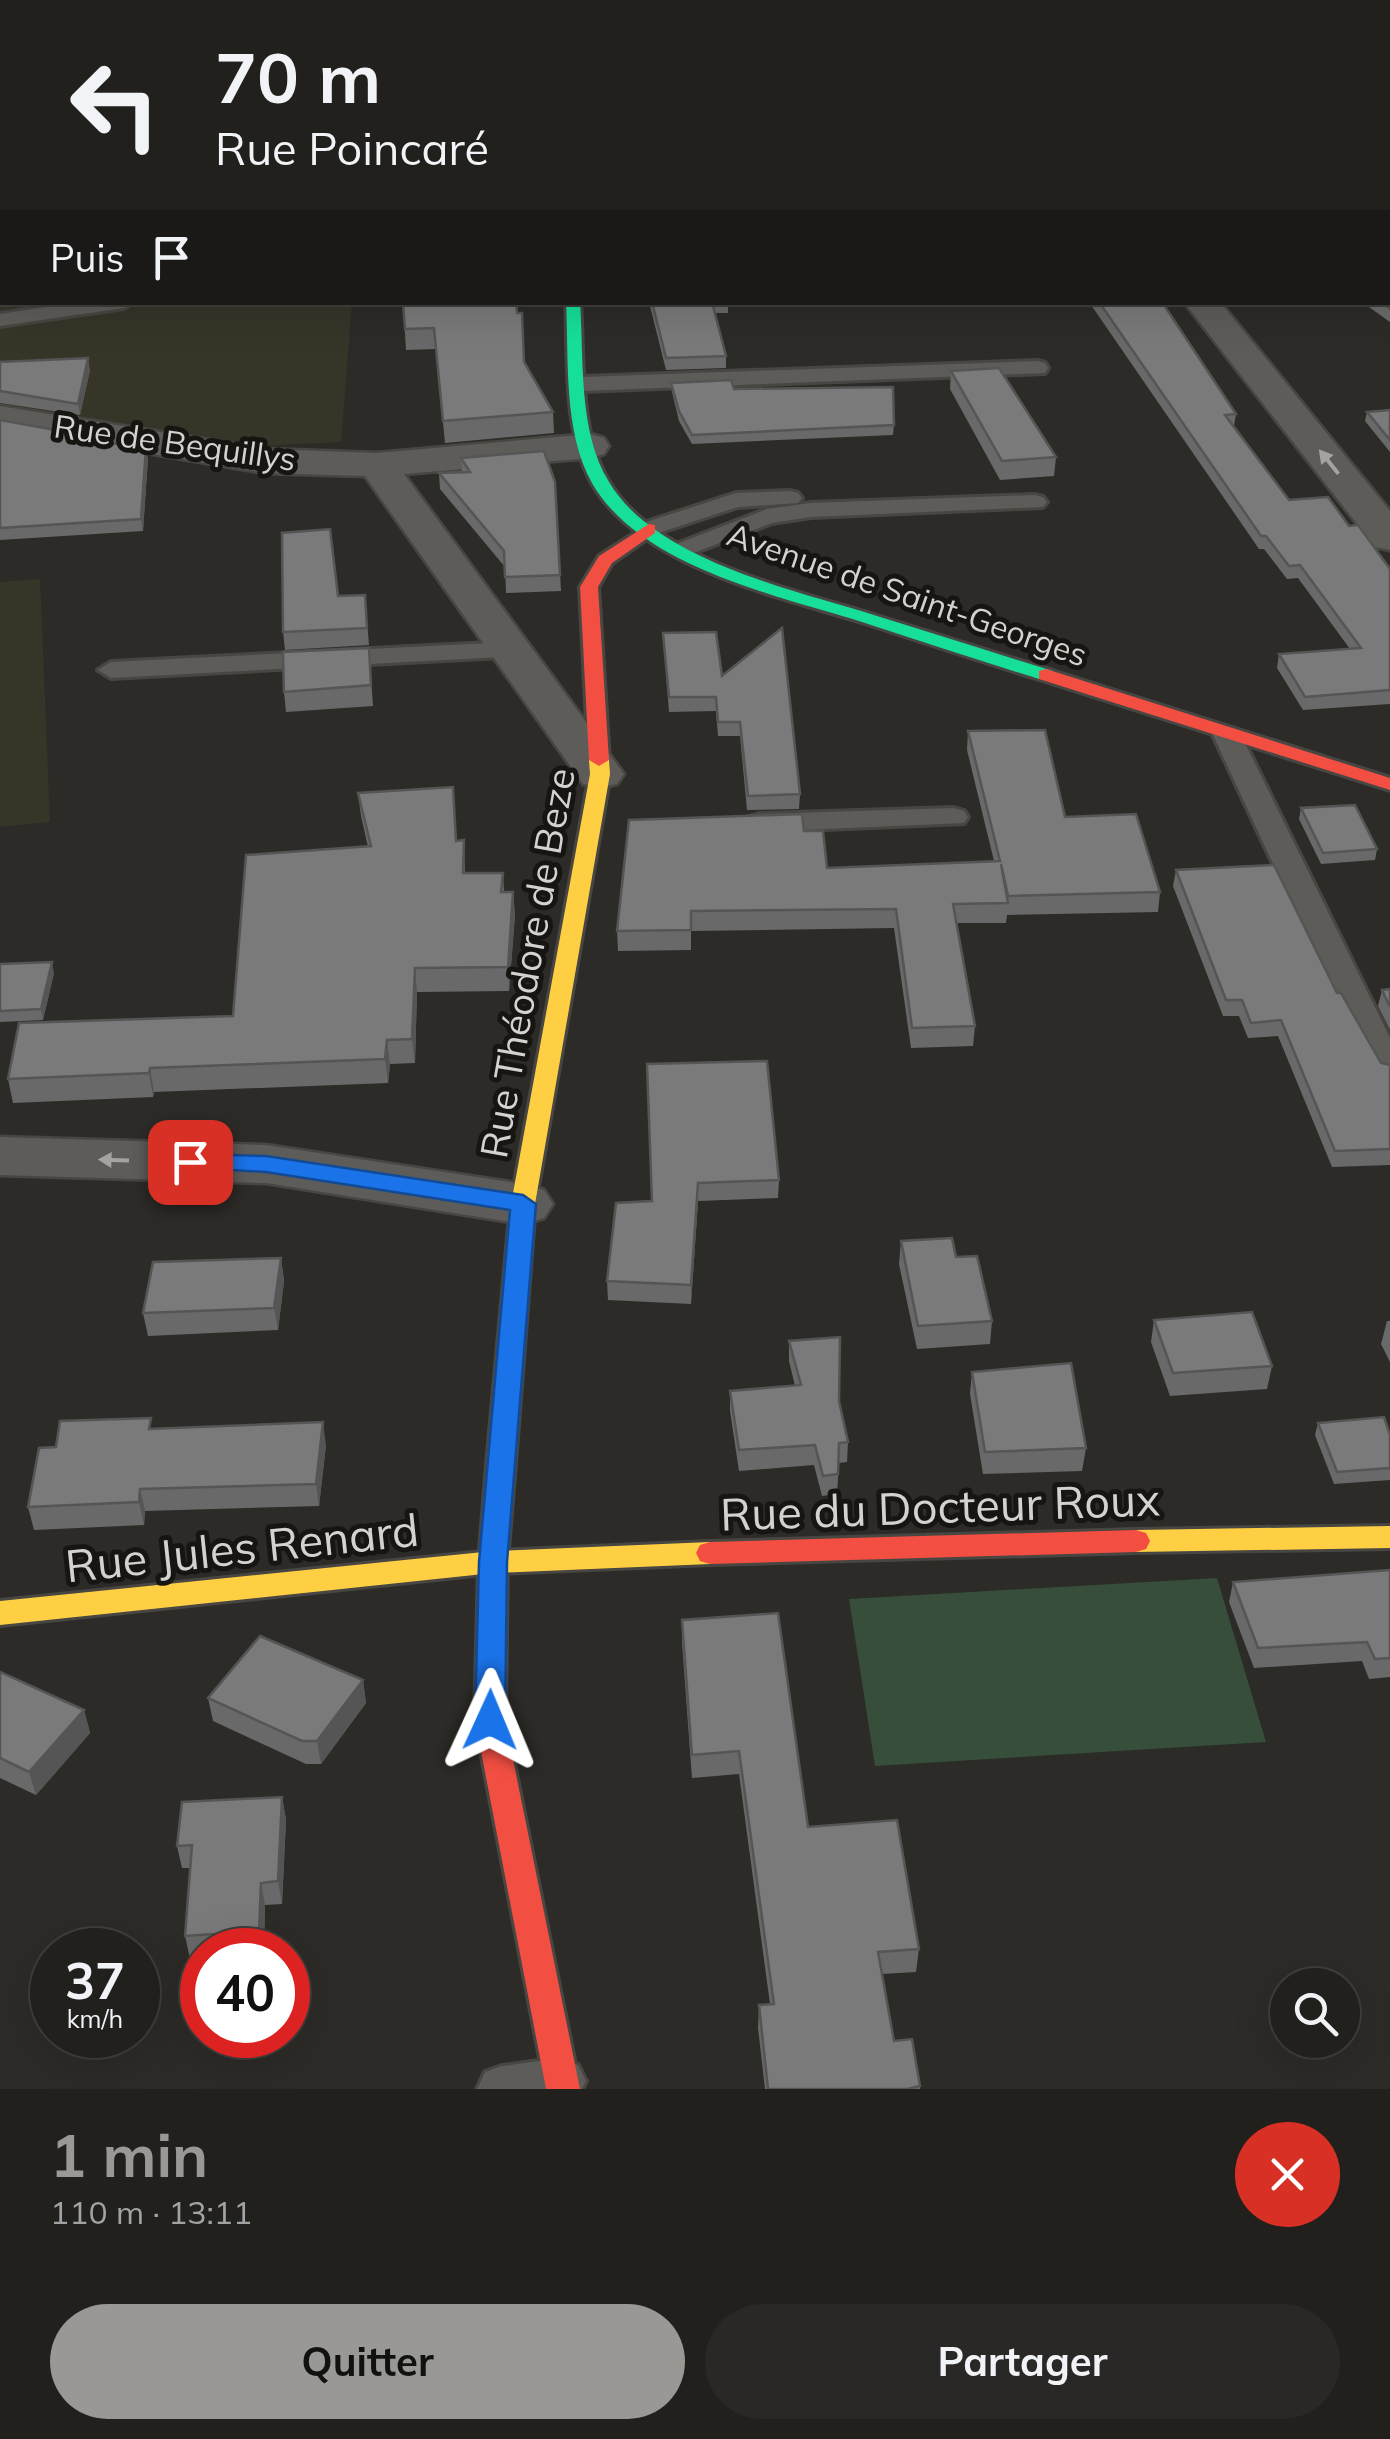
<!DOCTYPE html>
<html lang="fr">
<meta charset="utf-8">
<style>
body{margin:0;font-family:Mulish,sans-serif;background:#292826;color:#f1f3f6;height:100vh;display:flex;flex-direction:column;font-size:38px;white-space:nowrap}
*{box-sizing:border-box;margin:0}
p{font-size:32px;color:#a2a3a4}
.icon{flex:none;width:55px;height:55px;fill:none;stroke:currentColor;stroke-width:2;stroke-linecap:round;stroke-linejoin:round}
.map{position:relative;height:2089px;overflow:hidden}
.drawer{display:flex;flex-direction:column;background:#21201d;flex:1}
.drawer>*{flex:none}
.banner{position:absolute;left:0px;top:0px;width:1390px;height:305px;box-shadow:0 10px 40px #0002,0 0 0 2px #3e3e3b;background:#21201d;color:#f1f3f6;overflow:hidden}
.tools{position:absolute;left:1270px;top:1968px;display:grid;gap:20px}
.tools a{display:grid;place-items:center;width:90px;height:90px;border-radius:50%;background:#21201d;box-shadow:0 10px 40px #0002,0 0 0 2px #3e3e3b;font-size:50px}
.speed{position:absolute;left:30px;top:1928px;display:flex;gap:20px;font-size:50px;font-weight:700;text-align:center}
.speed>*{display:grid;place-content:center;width:130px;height:130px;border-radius:50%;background:#21201d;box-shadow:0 10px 40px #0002,0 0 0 2px #3e3e3b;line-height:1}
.speed small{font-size:25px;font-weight:400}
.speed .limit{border:15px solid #d22;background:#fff;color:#111}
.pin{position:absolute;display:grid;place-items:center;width:85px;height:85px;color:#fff;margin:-42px;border-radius:20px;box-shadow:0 5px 15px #0006}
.me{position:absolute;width:110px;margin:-55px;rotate:1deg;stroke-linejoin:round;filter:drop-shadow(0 0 8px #0008)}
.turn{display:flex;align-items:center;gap:35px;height:210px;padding:0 50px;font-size:45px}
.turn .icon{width:130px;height:130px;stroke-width:2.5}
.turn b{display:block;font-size:70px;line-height:85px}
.then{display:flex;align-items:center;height:95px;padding:0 50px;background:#0003;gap:20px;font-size:38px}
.round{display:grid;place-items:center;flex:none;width:105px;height:105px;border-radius:52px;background:#292826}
.summary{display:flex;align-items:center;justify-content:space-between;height:170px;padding:0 50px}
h1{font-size:60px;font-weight:700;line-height:75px;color:#999894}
.cta{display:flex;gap:20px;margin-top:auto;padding:20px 50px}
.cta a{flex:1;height:115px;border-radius:60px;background:#999894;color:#111;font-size:40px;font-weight:700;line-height:115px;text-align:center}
.cta a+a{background:#292826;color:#f1f3f6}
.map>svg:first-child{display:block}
</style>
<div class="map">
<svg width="1390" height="2089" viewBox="0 0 1390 2089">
<rect width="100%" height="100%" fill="#2c2b27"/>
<g fill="#373428">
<polygon points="0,162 2,302 352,303 341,442 240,447 0,410"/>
<polygon points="40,579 50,822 0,827 0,582"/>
</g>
<polygon fill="#364e3a" points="1217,1578 1266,1742 875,1766 849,1599"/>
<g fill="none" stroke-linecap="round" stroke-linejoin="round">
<defs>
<g id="lane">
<polygon points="78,302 134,302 124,308 0,326 0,314"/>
<polygon points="1037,361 1045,363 1048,368 1045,373 582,391 571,384 582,377"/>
<polygon points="790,491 798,493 802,498 798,503 738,507 649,536 637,529 640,524 736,493"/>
<polygon points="1035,495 1043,497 1047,502 1043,507 811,517 772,523 683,557 671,550 674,545 767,509 811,503"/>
<polygon points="511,642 524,650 520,656 111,678 98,670 111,662"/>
<polygon points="1227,727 1241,735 1390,1038 1390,1078 1378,1075 1332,990 1213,735"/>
<polygon points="954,808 964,811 968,817 964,823 759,832 749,829 745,823 749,817 759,814"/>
<polygon points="561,2058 578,2065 586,2081 582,2089 477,2089 485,2072 502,2066"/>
</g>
<g id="street">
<polygon points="2,50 2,68 0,69 0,51"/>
<polygon points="1184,302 1220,302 1390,511 1390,550 1375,547"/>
<polygon points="0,406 265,449 377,453 590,434 604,438 609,446 604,454 590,458 404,474 624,774 617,784 600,788 583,784 365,476 265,473 0,428"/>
<polygon points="0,1137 266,1145 523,1184 544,1190 553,1204 544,1218 523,1224 266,1183 0,1175"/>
</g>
<path id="fast" d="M566,302H580C584,359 578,432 609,482C656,561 795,590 877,616C936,634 994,653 1053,671V679H1039C981,661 923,642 865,623C779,596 640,567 592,483C563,431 569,360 566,302Z"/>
<g id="slow">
<polygon points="599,754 609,760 610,774 535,1204 515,1464 511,1471 501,1474 491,1471 487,1464 511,1204 590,774 589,760"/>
<polygon points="1390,1526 1390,1548 1136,1552 1126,1549 1122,1541 1126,1533 1136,1530"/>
<polygon points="710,1542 720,1545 724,1553 720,1561 710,1564 493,1573 0,1625 0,1601 493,1551"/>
</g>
<g id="jam">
<polygon points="498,0 509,0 510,2 499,2"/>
<rect x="1388" y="59" width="2" height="6"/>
<polygon points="2,146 2,154 0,155 0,147"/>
<polygon points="649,524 655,525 655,533 612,563 598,587 609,760 599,766 589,760 580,587 599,556"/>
<polygon points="1046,669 1390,778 1390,790 1039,679 1039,671"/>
<polygon points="501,1454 511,1457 515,1464 507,1562 505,1720 580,2089 546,2089 475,1720 479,1562 487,1464 491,1457"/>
<polygon points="1136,1530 1146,1533 1150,1541 1146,1549 1136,1552 710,1564 700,1561 696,1553 700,1545 710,1542"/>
</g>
</defs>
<use href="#lane" stroke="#474642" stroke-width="6"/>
<use href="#street" stroke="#474642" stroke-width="5"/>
<use href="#fast" stroke="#474642" stroke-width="6"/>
<use href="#slow" stroke="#474642" stroke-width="6"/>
<use href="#jam" stroke="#474642" stroke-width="6"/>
<use href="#lane" fill="#5d5c59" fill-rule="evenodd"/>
<use href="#street" fill="#5d5c59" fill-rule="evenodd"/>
<use href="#fast" fill="#16e098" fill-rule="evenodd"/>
<use href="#slow" fill="#ffcf43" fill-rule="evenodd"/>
<use href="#jam" fill="#f24e42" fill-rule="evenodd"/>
</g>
<g fill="#696969">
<polygon points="784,0 1390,0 1390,5 1388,6 1388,2 792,2"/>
<polygon points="1390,283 1390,322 1362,302 1388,302"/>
<polygon points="403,302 524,362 553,412 554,433 445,443 436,349 406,350"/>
<polygon points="649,302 728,302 728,313 715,313 726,356 726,368 666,370"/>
<polygon points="1089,302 1162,302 1236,414 1234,426 1289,500 1349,526 1390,569 1390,704 1303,710 1277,668 1279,654 1350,649 1298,578 1287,579 1264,549 1259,549"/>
<polygon points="0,362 90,370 80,415 0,403"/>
<polygon points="951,371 1056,457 1054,476 1000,480 950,389"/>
<polygon points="671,383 734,389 894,425 893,435 692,444 679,421 672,392"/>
<polygon points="1390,410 1390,452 1365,421 1367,412"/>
<polygon points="0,420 148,458 143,531 0,540"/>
<polygon points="461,458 555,482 561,591 506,593 505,567 440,489 439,473 462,473"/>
<polygon points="365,595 369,645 285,650 283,632 338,596"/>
<polygon points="663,633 722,676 800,794 799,809 747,810 740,736 718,736 716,711 669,712"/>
<polygon points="369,648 373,706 286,712 284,692"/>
<polygon points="968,731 1065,817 1160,892 1158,912 1007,915 1006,923 956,923 975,1026 973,1046 911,1048 894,928 691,931 691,950 618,951 617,931 804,831 827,868 994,861 967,750"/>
<polygon points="358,793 457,841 464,840 465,873 503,873 504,892 513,892 515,915 509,991 417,992 415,1063 390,1064 388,1083 154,1092 153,1097 13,1103 8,1079 233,1016 368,847 361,816"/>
<polygon points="1301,808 1377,849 1375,860 1321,864 1299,819"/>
<polygon points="1176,870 1337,993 1381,1063 1390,1065 1390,1165 1332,1167 1278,1036 1248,1038 1239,1016 1223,1016 1173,886"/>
<polygon points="0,964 54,973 43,1020 0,1022"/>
<polygon points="1390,989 1390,1030 1378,1006 1382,990"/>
<polygon points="647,1064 779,1180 778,1198 698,1201 691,1304 608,1300 607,1281 652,1201"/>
<polygon points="901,1241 956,1257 992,1321 990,1344 917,1349 899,1264"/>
<polygon points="281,1258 284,1281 278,1330 148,1336 143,1313"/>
<polygon points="1154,1320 1272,1366 1267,1389 1170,1396 1151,1342"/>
<polygon points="1387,1321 1390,1321 1390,1362 1381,1344"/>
<polygon points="789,1341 839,1401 848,1442 847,1462 839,1463 837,1494 822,1496 814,1465 739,1471 730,1411 730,1391 795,1386 789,1361"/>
<polygon points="972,1372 1086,1448 1082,1471 983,1474 970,1394"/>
<polygon points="1318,1423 1390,1435 1390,1480 1334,1484 1315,1435"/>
<polygon points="153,1428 326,1445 319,1506 145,1511 144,1525 34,1530 28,1507 56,1447"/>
<polygon points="1390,1570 1390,1677 1369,1679 1362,1661 1254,1668 1229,1602 1233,1582"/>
<polygon points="682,1620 808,1827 919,1949 916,1972 882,1974 894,2041 920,2086 920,2089 765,2089 758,2028 759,2005 770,2004 739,1774 692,1778 682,1643"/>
<polygon points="0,1672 84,1710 90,1733 36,1795 0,1778"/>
<polygon points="363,1680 366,1703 321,1764 306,1764 213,1721 208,1698"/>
<polygon points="282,1797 286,1820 282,1904 265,1905 264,1950 202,1950 202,1958 190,1959 185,1936 191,1868 182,1868 177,1846"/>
</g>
<g fill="#555">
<polygon points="357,0 405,0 401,2 353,2"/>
<polygon points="1379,0 1390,0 1390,5 1388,6 1388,2 1372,2"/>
<polygon points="88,358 90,370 80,415 78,404"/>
<polygon points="146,447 148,458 143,531 141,519"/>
<polygon points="513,892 515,915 509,991 508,967"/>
<polygon points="52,962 54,973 43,1020 41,1009"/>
<polygon points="415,968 417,992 415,1063 412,1039"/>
<polygon points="387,1040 390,1064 388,1083 385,1059"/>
<polygon points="150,1068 154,1092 153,1097 149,1073"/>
<polygon points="698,1183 698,1201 691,1304 691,1285"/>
<polygon points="281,1258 284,1281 278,1330 274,1308"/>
<polygon points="323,1422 326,1445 319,1506 316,1484"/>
<polygon points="140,1489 145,1511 144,1525 139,1502"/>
<polygon points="363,1680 366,1703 321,1764 317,1741"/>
<polygon points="84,1710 90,1733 36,1795 29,1772"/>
<polygon points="282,1797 286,1820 282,1904 278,1881"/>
<polygon points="261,1883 265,1905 264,1950 259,1931"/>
</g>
<g fill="#7a7a7a" stroke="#555" stroke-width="2.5">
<polygon points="0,0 312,0 311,2 2,2 2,41 0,40"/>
<polygon points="329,0 357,0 353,2 329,2"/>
<polygon points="565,0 679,0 681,2 567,2"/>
<polygon points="815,0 1379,0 1372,2 823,2"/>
<polygon points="1390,69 1390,109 1388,110 1388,70"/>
<polygon points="1388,174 1390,177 1390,199 1388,199"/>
<polygon points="1388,280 1390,283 1390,309 1381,302 1388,302"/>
<polygon points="403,302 516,302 517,313 522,313 524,362 553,412 443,421 434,328 405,329"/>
<polygon points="652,302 712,302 726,356 666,358"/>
<polygon points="1099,302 1162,302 1236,414 1225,415 1289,500 1328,497 1349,526 1358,525 1390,569 1390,690 1305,697 1279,654 1361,648 1300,565 1289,566 1266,536 1261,536"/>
<polygon points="88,358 78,404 0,391 0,362"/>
<polygon points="999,368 1056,457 1002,461 951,371"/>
<polygon points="731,380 734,389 893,387 894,425 692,435 679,411 671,383"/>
<polygon points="1390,410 1390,440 1367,412"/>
<polygon points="0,420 72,433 71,439 146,447 141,519 0,528"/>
<polygon points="544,451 555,482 560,575 505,577 504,551 439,473 470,472 461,458"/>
<polygon points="330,529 338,596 365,595 367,628 283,632 282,533"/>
<polygon points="782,628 800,794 748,796 740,722 718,722 716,697 669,697 663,633 716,632 722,676"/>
<polygon points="369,648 371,685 284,692 283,652"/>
<polygon points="1045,730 1065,817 1136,814 1160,892 1008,896 1001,864 1008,903 953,904 975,1026 912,1028 896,909 691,911 691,930 617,931 629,820 802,814 804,831 823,831 827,868 1000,861 968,731"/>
<polygon points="453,787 456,841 464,840 463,873 503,873 501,892 513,892 508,967 415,968 412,1039 387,1040 385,1059 150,1068 149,1073 8,1079 19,1023 233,1016 246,855 371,846 358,793"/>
<polygon points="1355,805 1377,849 1323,853 1301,808"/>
<polygon points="1274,865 1337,993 1341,993 1381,1063 1390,1065 1390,1149 1335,1151 1281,1020 1251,1023 1242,1000 1226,1000 1176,870"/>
<polygon points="52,962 41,1009 0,1011 0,964"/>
<polygon points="1390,989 1390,1007 1382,990"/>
<polygon points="767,1061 779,1180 698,1183 691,1285 607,1281 616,1203 652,1201 647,1064"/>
<polygon points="952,1238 956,1257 977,1256 992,1321 918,1326 901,1241"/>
<polygon points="281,1258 274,1308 143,1313 153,1262"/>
<polygon points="1252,1312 1272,1366 1173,1373 1154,1320"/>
<polygon points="840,1337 839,1401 848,1442 839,1443 838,1474 823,1476 815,1445 739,1450 730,1391 801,1385 789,1341"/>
<polygon points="1071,1363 1086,1448 985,1452 972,1372"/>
<polygon points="1384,1417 1390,1435 1390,1468 1337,1472 1318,1423"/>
<polygon points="151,1418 149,1429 323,1422 316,1484 140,1489 139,1502 28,1507 39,1448 56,1447 60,1421"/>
<polygon points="1390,1570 1390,1658 1375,1659 1367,1642 1258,1648 1233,1582"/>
<polygon points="778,1613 808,1827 897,1820 919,1949 878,1952 894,2041 912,2039 920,2086 907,2089 768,2089 759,2005 774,2004 739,1751 692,1755 682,1620"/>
<polygon points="260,1636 363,1680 317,1741 302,1741 208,1698"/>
<polygon points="0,1672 84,1710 29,1772 0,1758"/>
<polygon points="282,1797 278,1881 261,1883 259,1931 185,1936 192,1845 177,1846 182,1802"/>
</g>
<defs><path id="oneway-solid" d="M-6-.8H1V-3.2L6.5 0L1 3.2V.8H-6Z" transform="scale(2.5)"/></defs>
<g fill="#a4a39f">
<use href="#oneway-solid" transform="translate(1329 462) rotate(-129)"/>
<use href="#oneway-solid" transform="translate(114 1160) rotate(-178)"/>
</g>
<polygon fill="#1a73e8" stroke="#114b97" stroke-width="2.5" points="190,1154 266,1156 523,1195 536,1204 507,1562 505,1720 501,1729 490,1733 479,1729 475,1720 479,1562 510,1210 266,1172 181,1167 178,1162"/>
<g text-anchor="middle" stroke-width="10" stroke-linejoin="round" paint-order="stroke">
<g font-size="32" fill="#d4d2ce" stroke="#161512">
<text transform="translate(175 443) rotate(8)" y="11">Rue de Bequillys</text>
<text transform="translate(907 595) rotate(19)" y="11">Avenue de Saint-Georges</text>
</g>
<g font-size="38" fill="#d4d2ce" stroke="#161512">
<text transform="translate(528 963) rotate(-80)" y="13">Rue Théodore de Beze</text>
</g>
<g font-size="45" fill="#d4d2ce" stroke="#161512">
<text transform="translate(940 1507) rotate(-2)" y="16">Rue du Docteur Roux</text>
<text transform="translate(242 1548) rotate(-6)" y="16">Rue Jules Renard</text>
</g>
</g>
</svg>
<div class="tools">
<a><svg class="icon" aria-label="search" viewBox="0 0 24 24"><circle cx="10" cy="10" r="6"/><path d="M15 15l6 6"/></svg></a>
</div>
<div class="speed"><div>37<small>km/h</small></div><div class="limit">40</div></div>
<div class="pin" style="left:190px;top:1162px;background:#d93025"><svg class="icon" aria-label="arrive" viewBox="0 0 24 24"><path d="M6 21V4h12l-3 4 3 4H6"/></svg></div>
<svg class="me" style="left:490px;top:1720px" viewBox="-20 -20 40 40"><path d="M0-17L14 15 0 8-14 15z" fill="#1a73e8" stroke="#fff" stroke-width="4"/></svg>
<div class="banner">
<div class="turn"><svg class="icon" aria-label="left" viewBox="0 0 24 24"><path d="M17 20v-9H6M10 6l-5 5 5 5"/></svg><div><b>70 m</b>Rue Poincaré</div></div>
<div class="then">Puis<svg class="icon" aria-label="arrive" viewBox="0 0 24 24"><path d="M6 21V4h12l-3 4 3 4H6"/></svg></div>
</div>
</div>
<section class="drawer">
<div class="summary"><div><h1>1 min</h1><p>110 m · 13:11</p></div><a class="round" style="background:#d93025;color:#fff"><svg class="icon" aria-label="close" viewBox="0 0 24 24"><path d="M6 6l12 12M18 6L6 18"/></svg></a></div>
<div class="cta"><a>Quitter</a><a>Partager</a></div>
</section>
